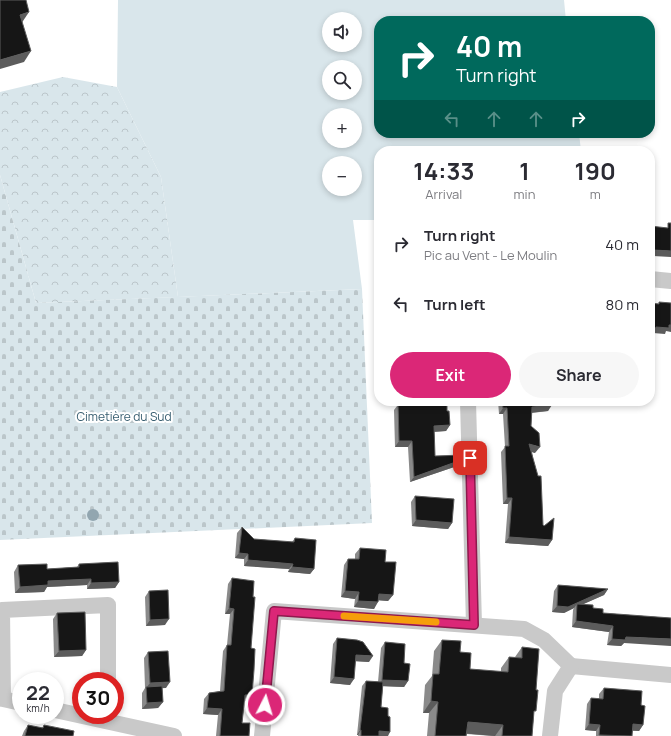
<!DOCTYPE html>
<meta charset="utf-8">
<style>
body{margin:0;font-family:Manrope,sans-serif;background:#f7f7f7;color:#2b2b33;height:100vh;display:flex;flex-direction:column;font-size:15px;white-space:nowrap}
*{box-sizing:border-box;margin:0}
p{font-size:13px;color:#7c7c81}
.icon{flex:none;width:22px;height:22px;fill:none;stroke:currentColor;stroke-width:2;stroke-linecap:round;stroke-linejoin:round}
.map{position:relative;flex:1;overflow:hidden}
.sheet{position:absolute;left:374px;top:146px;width:281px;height:260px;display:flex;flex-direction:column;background:#fff;border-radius:16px;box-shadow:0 2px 6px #0003}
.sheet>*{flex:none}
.guide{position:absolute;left:374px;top:16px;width:281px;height:122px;border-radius:16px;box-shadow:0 2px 6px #0003;background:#00695c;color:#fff;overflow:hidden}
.fabs{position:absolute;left:322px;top:12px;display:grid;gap:8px}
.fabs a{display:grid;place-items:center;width:40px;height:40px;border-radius:50%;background:#fff;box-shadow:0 2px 6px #0003;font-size:20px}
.speed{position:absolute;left:12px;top:672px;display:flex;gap:8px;font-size:20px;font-weight:700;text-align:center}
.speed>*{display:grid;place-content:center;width:52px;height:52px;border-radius:50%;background:#fff;box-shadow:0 2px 6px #0003;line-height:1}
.speed small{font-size:10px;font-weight:400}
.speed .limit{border:6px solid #d22;background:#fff;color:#111}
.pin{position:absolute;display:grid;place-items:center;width:34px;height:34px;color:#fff;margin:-17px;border-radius:8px;box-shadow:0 2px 6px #0006}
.me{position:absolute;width:44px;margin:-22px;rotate:5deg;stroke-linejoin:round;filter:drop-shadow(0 0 3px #0008)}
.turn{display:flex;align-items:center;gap:14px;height:84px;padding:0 16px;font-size:18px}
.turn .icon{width:52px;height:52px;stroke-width:2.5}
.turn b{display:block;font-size:28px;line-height:34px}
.lanes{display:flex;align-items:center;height:38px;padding:0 16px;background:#0003;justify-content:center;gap:20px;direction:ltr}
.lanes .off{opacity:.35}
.eta{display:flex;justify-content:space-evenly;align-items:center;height:68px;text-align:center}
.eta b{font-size:24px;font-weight:700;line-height:28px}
.primary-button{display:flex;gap:8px;margin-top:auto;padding:8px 16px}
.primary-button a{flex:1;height:46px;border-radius:24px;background:#db2777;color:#fff;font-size:16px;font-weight:700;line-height:46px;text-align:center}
.primary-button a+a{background:#f7f7f7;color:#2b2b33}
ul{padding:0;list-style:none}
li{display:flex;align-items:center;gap:12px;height:60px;padding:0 16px}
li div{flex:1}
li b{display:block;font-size:15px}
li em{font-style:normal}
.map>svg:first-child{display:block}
</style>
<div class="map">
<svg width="671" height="736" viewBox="0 0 671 736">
<defs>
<pattern id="forest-crowns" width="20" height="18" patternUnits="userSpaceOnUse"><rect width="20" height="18" fill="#d9e6eb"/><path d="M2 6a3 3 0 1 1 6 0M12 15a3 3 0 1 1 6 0" fill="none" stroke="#bbc6ca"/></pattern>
<pattern id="cemetery-stones" width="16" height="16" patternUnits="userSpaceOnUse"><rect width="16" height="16" fill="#d9e6eb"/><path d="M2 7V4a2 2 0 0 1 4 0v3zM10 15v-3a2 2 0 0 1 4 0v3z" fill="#bbc6ca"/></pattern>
</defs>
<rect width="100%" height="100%" fill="#fff"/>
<path fill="#d9e6eb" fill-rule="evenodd" d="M118,0H564L566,21H379V133H579L581,151H379V220H353L362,289L178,297L161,177L117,87ZM329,19H355V45H329ZM329,67H355V93H329ZM329,115H355V141H329ZM329,163H355V189H329Z"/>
<polygon fill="url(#forest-crowns)" points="63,77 117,87 161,177 178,297 36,303 0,175 0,92"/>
<polygon fill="url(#cemetery-stones)" points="0,175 36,303 362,289 372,523 0,540"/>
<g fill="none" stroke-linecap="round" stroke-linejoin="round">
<g stroke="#c9c9c9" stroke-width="16">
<polyline points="650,279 671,281"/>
<polyline points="468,401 474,625"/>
<polyline points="571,666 671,675"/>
<polyline points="21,703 3,699 2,610 108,605 108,681"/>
<polyline points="55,710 174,736"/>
<polyline points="262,736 274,611 524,629 544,640 571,666"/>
<polyline points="550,736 555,691 571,666"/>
</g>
</g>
<circle fill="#92a6b0" cx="93" cy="515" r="6"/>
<g fill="#8a8a8a">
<polygon points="379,347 379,379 378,379 377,350"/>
<polygon points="397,401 447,401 447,411 450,425 446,431 434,432 435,456 464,459 460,465 410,482 408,447 395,447 394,410 397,406"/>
<polygon points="498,401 552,401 548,411 532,413 531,426 535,453 532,452 543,525 552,540 548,546 505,543 508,504 503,504 501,452 505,447 503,414 499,414"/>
<polygon points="415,496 452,523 448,529 412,526 411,502"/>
<polygon points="242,527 254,539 292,542 295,538 314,569 310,574 288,572 289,569 244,566 244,559 235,558 237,533"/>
<polygon points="360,548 385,562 393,595 388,601 378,600 374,609 354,607 355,599 341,597 344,565 348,559 355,559 355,554"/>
<polygon points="79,564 119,582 115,588 87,589 87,585 47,587 44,592 15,593 14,572 18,565 47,569 77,567"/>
<polygon points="232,578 253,597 251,648 252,695 248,701 245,701 242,723 249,736 216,736 218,715 203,714 204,699 209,693 220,691 223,651 227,645 230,614 225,614 228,584"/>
<polygon points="558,585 608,589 604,595 583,604 593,608 603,613 671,618 624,643 621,646 607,645 609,632 572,627 573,610 574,608 564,613 552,612 554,591"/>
<polygon points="149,591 165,625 146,626 145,597"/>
<polygon points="57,613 86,650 82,656 54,657 53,619"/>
<polygon points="337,638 369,662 355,661 350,685 330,683 333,644"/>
<polygon points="442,640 460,652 470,669 501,672 501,668 509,657 515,657 522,647 534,714 532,736 492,736 467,734 466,736 427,736 429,713 423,713 425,685 432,676 434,651"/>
<polygon points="385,642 404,663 408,681 404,687 383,686 381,707 388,716 388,736 358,736 358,735 357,735 362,686 366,681 378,682 381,648"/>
<polygon points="148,652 166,688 162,688 163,702 158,708 142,709 142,693 145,688 144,658"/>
<polygon points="604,688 641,705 643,725 639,731 632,731 632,736 596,736 596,731 585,730 587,704 591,698 599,698 599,694"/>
<polygon points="28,725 42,728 44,725 73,736 22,736 24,731"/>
</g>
<g fill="#5c5c5c">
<polygon points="29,12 21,24 20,15"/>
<polygon points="31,51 24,62 0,69 0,60"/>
<polygon points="654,250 671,251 671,257 653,256 650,260 650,254"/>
<polygon points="669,325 671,325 671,332 666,331 665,334 653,333 652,334 650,334 650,328"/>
<polygon points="552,405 548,411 528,413 532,407"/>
<polygon points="503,408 507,408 503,414 499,414"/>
<polygon points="450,425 446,431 430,432 434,426"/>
<polygon points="399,441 412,441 408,447 395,447"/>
<polygon points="529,444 540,447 535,453 525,450"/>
<polygon points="464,459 460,465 410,482 414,477"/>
<polygon points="507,498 512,498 508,504 503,504"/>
<polygon points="416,520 452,523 448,529 412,526"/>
<polygon points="509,537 552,540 548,546 505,543"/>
<polygon points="239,553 248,554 244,559 235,558"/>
<polygon points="248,560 293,564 289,569 244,566"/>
<polygon points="292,567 314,569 310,574 288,572"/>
<polygon points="91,579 87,585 47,587 44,592 15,593 20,587 48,581"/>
<polygon points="119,582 115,588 87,589 91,583"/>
<polygon points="608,589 604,595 577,607 577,604 574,608 564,613 552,612 557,606"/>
<polygon points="345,591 359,592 355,599 341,597"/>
<polygon points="379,594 393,595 388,601 374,600"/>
<polygon points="358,601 378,602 374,609 354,607"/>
<polygon points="229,608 234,609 230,614 225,614"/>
<polygon points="169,619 165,625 146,626 150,620"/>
<polygon points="576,621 613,626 609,632 572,627"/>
<polygon points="626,637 671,639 671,646 624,643 621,646 607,645 612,639"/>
<polygon points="86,650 82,656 54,657 59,651"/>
<polygon points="356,655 373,656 369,662 352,661"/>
<polygon points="334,677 354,679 350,685 330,683"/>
<polygon points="382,680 408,681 404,687 378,686"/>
<polygon points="170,682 166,688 146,689 146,688 150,683"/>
<polygon points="245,695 252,695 248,701 241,701"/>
<polygon points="431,701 438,702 429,713 423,713"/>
<polygon points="163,702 158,708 142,709 147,703"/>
<polygon points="207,708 222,709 218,715 203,714"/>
<polygon points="468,722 503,725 495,736 460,733"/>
<polygon points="589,724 600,725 596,731 585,730"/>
<polygon points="633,724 643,725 639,731 629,730"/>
<polygon points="360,730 361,730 358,735 357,735"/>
<polygon points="379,731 390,732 388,736 376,736"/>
</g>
<g fill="#161616" stroke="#5c5c5c">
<polygon points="0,0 26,0 29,12 20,15 31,51 0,60"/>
<polygon points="668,223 671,223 671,251 654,250 654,255 650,254 650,226 668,228"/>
<polygon points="659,302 671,303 671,325 669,325 669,328 656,327 656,328 650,328 650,303 659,304"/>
<polygon points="401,401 447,401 447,411 449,411 450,425 434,426 435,456 464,455 464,459 414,477 412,441 399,441 398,404 401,404"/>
<polygon points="502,401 552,401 552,405 532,407 531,426 539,433 540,447 529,444 538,476 541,476 543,525 544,526 554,518 552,540 509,537 512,498 507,498 505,446 509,446 507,408 503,408"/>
<polygon points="415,496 454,499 452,523 416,520"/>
<polygon points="242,527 254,539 294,542 295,538 316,540 314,569 292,567 293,564 248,560 248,554 239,553"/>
<polygon points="360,548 386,550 385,562 396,562 393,595 379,594 378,602 358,601 359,592 345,591 348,559 359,559"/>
<polygon points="118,562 119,582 91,583 91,579 48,581 48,585 20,587 18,565 47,564 47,569 79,567 79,564"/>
<polygon points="232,578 254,581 253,597 255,597 251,648 255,649 254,670 252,695 245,695 242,723 250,723 249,736 220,736 222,709 207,708 209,693 224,691 227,645 231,645 234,609 229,608"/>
<polygon points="558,585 608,589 568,607 557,606"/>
<polygon points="168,590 169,619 150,620 149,591"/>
<polygon points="577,604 593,605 593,608 603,609 603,613 671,618 671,639 626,637 625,640 612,639 613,626 576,621"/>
<polygon points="85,612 86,650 59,651 57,613"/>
<polygon points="337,638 357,640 363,642 373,656 356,655 354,679 334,677"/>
<polygon points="442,640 461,641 460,652 471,653 470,669 508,672 509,657 522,658 522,647 539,649 536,690 538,690 536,711 534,711 532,736 502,736 503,725 468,722 466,736 435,736 438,702 431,701 433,674 439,674"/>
<polygon points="385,642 405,644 404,663 410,664 408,681 382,680"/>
<polygon points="168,651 170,682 150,683 148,652"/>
<polygon points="366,681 383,682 381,707 388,708 388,716 390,717 390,732 379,731 379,736 361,736 361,730 360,730"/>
<polygon points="162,686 163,702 147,703 146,687"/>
<polygon points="604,688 642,691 641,705 645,706 643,725 633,724 632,736 599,735 600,725 589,724 591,698 603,699"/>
<polygon points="28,725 43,728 44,725 74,731 73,736 25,736"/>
</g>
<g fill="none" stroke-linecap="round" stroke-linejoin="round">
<defs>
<polyline id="route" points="265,705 274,611 474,625 470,458"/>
</defs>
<use href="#route" stroke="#8e194d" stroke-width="10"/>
<use href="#route" stroke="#db2777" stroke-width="7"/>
<polyline stroke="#f59e0b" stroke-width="7" points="344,616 436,622"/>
</g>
<g text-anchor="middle" stroke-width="4" stroke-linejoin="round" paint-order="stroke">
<g font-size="12" fill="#385e70" stroke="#fff">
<text x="124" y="421">Cimetière du Sud</text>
</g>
</g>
</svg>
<div class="fabs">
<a><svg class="icon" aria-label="sound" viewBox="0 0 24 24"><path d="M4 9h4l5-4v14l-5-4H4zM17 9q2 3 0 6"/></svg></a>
<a><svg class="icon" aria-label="search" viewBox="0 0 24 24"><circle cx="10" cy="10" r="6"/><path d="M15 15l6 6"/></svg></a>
<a>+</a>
<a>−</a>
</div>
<div class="speed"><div>22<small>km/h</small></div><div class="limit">30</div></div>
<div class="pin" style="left:470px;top:458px;background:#d93025"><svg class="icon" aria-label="arrive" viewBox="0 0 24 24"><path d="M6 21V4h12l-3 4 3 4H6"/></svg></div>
<svg class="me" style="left:265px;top:705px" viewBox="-20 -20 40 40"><circle r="17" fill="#db2777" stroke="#fff" stroke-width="3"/><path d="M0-11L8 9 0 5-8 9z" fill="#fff"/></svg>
<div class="guide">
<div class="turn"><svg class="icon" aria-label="right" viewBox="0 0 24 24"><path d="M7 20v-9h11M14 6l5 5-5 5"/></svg><div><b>40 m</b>Turn right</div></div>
<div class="lanes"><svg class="icon off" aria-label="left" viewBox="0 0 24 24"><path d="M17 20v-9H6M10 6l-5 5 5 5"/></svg><svg class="icon off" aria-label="ahead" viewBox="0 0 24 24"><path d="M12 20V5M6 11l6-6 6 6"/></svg><svg class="icon off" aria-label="ahead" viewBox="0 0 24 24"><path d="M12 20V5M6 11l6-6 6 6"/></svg><svg class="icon" aria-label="right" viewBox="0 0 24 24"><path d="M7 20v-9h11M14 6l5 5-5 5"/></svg></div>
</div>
<section class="sheet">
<div class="eta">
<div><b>14:33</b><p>Arrival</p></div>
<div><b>1</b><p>min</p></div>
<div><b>190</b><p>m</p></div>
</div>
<ul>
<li><svg class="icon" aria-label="right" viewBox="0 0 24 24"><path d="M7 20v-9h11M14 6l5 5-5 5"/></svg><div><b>Turn right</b><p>Pic au Vent - Le Moulin</p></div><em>40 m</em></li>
<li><svg class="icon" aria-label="left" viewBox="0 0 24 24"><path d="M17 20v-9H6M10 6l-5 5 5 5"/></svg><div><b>Turn left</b></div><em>80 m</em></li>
</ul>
<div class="primary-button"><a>Exit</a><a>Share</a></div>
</section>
</div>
